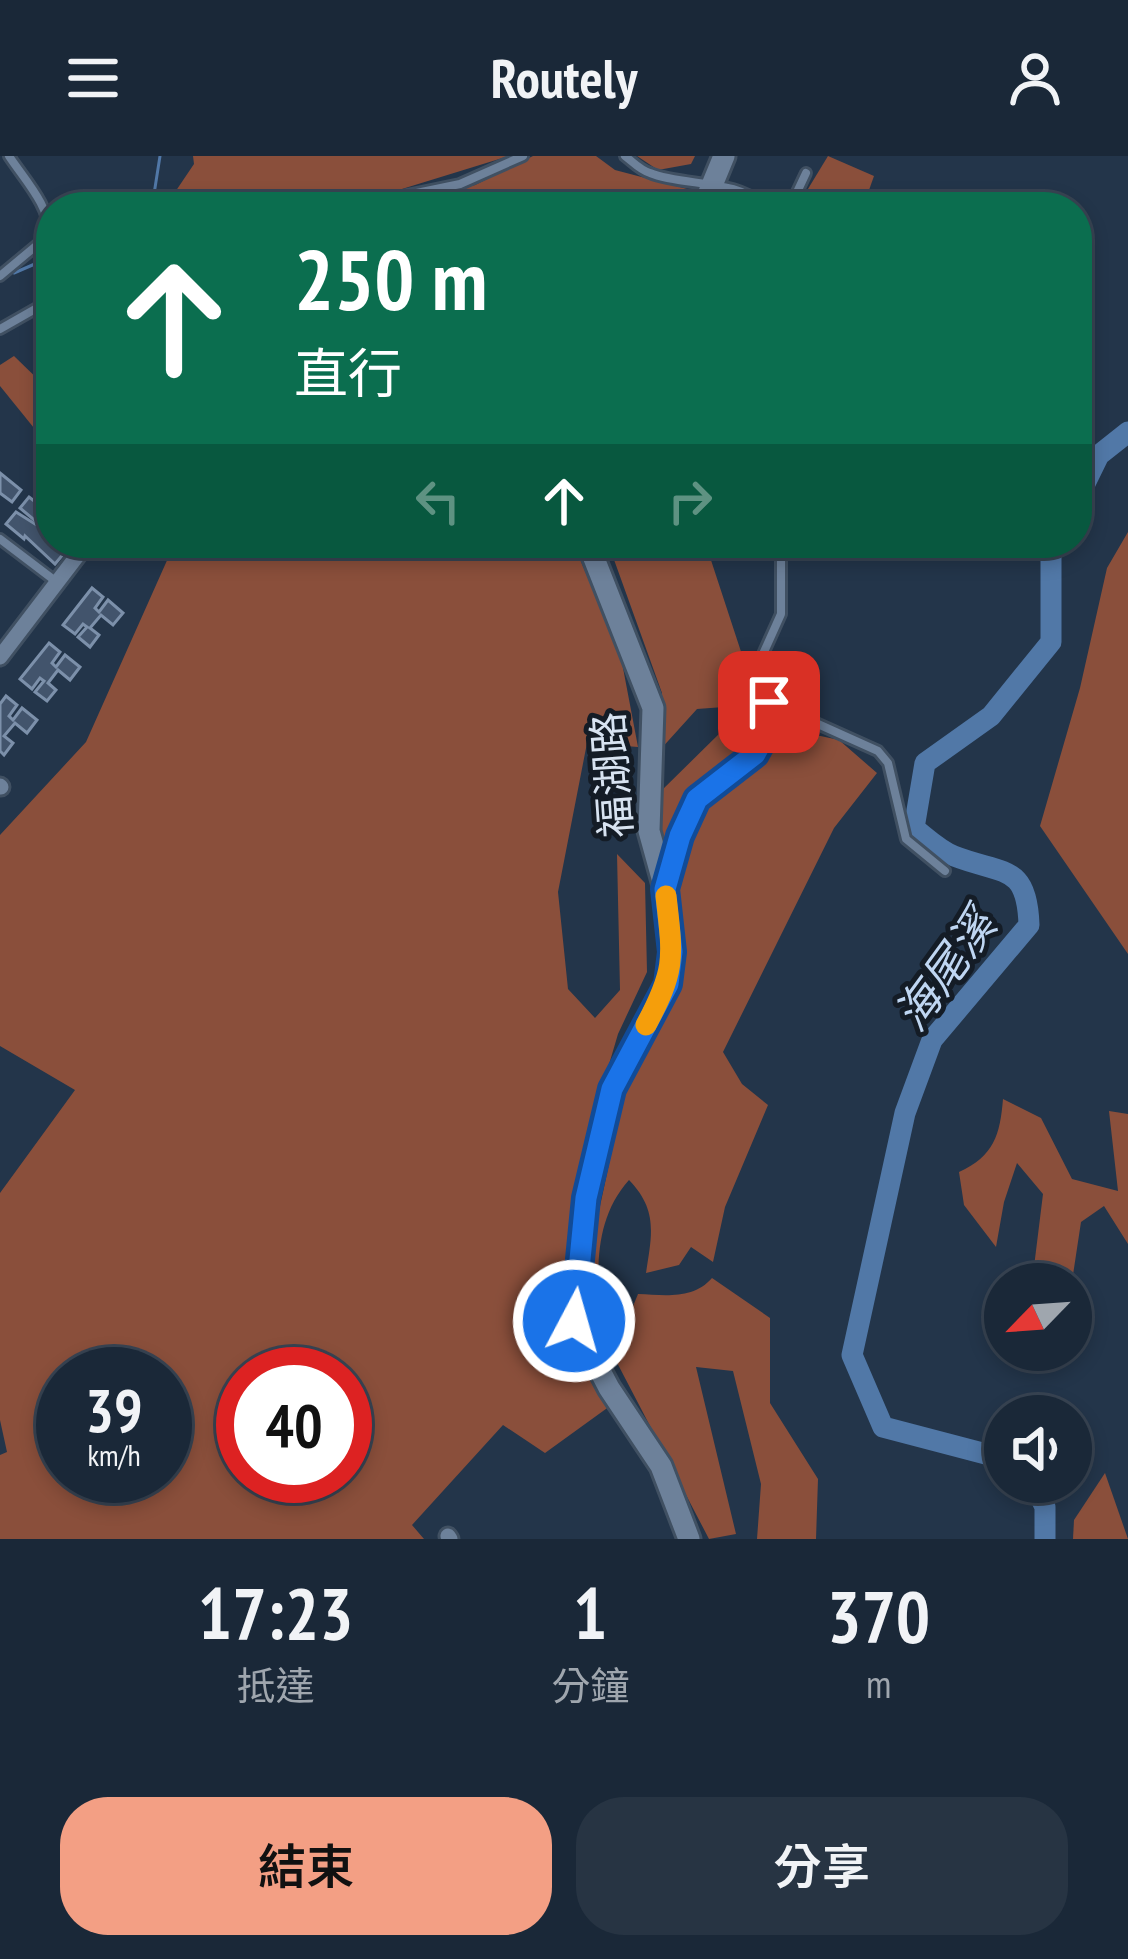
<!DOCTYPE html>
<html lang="zh-TW">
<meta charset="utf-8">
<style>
body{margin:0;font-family:"PT Sans Narrow","Noto Sans TC",sans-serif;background:#273443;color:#f1f3f6;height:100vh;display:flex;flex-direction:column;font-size:45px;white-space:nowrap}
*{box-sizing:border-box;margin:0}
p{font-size:39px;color:#9fa6ae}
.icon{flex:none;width:66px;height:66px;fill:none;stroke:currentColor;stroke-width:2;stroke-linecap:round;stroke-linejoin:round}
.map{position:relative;height:1383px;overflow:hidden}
.side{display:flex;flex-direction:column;background:#1a2838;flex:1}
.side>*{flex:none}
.guide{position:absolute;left:36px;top:36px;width:1056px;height:366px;border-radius:48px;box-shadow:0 6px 18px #0003,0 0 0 3px #384453;background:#0b6e4f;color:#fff;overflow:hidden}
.needle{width:78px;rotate:245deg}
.tools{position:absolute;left:984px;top:1107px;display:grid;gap:24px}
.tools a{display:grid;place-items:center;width:108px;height:108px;border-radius:50%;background:#1a2838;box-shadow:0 6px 18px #0003,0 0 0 3px #384453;font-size:60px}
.speed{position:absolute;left:36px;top:1191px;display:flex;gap:24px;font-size:60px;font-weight:700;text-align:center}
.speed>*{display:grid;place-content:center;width:156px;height:156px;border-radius:50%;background:#1a2838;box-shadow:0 6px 18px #0003,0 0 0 3px #384453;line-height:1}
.speed small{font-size:30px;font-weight:400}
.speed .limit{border:18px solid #d22;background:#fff;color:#111}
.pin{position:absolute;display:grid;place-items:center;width:102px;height:102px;color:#fff;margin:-51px;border-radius:24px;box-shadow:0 6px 18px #0006}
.me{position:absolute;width:132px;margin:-66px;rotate:6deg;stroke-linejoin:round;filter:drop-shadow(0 0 9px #0008)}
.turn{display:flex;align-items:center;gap:42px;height:252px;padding:0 60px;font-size:54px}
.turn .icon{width:156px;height:156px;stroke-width:2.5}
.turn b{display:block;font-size:84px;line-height:102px}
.lanes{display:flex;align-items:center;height:114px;padding:0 60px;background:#0003;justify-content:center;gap:60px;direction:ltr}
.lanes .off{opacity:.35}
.eta{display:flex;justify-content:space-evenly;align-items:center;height:204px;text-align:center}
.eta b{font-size:72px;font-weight:600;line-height:84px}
.primary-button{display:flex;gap:24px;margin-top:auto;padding:24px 60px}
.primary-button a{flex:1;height:138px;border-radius:48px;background:#f39f84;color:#111;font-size:48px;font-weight:600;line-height:138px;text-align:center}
.primary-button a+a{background:#273443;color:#f1f3f6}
header{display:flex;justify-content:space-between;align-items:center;height:156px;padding:0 60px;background:#1a2838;font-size:54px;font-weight:600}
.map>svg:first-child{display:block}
</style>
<header><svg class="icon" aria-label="menu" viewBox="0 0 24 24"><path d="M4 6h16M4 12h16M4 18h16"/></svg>Routely<svg class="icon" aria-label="person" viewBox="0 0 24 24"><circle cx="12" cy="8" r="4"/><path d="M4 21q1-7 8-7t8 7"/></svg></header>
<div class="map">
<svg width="1128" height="1383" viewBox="0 0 1128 1383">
<rect width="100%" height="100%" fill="#23354a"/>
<g fill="#8a4f3b" fill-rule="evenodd">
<polygon points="193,0 509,0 389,37 368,51 165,51 194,8"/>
<polygon points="533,0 596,0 615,14 691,34 683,51 398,51 475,29"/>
<polygon points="637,0 695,0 691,8 658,14"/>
<polygon points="828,0 874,20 863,51 797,51"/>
<polygon points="14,200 51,236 51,293 0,230 0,209"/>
<polygon points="1128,376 1128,798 1040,670 1080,532 1107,412"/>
<path d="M168,387H573L620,496L638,591L587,587L558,736L568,833L595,862L620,834L617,698L645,727L647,816L618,878L587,983L560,1152L610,1250L545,1297L503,1269L412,1369L424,1383H0V1299L7,1296L0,1264V1037L75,934L0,890V679L86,586L173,391ZM63,1218H165V1320H63ZM243,1218H345V1320H243Z"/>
<polygon points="608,387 717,387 708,395 748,517 751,549 697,553 659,595 662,537"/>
<path d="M765,560C756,572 747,588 737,599C689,648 674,622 668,705L661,687L658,638L724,573Z"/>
<path d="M779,571L839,584L877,617L834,672L723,896L742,928L768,949L725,1051L713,1106L691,1091L679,1109L646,1117C652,1078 658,1054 629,1024C595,1062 596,1112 601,1160L587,1165V1111L625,933L675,834L680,764L675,699L709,651L754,609Z"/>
<path d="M1003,943L1041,962L1072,1023L1118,1035L1109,955L1128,958V1088L1104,1050L1081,1066L1071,1132V1128H1045L1033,1119L1043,1038L1017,1007L1004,1046L996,1091L964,1049L959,1016C994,1000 1000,979 1003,943Z"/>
<path d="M712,1122L770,1162V1247L818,1323L816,1383H757L761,1328L733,1215L696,1211L736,1378L709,1383L613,1199L638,1138C664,1139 693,1144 712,1122Z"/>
<polygon points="1105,1317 1128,1383 1073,1383 1074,1364"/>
</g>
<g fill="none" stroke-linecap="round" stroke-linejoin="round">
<g stroke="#5178a7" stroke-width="3">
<polyline points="152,51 160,0"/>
<polyline points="14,117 51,101"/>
</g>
<g stroke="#5178a7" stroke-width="21">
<polyline points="1077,344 1099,299 1128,276"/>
<path d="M1005,1303L883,1271L852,1199L905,957L932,884L1029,769C1027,707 1003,719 954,700C939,694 927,682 914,672L925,607L991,560L1051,486V399L1057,387"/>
<polyline points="1033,1326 1045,1351 1045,1383"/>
</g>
</g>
<g fill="#42546c" stroke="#7c90aa" stroke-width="3">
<polygon points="0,317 21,334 12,346 0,337"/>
<polygon points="29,341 51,358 51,378 20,352"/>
<polygon points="16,356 51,378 51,387 65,396 55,408 25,380 24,383 6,368"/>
<polygon points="92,432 103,441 95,452 99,456 108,444 123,457 113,469 101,459 90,472 99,479 90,491 78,481 87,471 83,468 75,478 63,469"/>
<polygon points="49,487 60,496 52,507 56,511 65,499 80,511 70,524 58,514 48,527 56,534 47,545 35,536 44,525 40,522 32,533 20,523"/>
<polygon points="6,540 17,549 9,560 13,564 22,552 37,564 27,577 15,567 4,580 13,587 4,599 0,595 0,548"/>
</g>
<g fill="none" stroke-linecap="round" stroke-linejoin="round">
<defs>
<g id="lane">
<path d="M625,0C633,6 640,14 650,17C684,31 738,22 764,51"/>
<polyline points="378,51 407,39 460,28 523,0"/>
<polyline points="790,51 806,17"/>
<path d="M0,120L49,79C51,51 24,23 9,0"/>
<polyline points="0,173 51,144"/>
<polyline points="0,383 58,427"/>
<polyline points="769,546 878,595 888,607 906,683 945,715"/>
<polyline points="669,721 680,680 697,643 755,598 770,571 769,546 761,519 763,498 781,458 781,387"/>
</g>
<g id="street">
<polyline points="0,501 87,387"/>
<polyline points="0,630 1,631"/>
<polyline points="448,1380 450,1383"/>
</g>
<g id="secondary">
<polyline points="703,51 724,0"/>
<polyline points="588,387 653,552 649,675 665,733 672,796 668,828 612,933 586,1042 574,1165 609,1232 661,1310 689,1383"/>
</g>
</defs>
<use href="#lane" stroke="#405062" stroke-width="14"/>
<use href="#street" stroke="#405062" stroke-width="21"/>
<use href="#secondary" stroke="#405062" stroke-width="27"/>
<use href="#lane" stroke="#6d819a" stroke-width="8"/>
<use href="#street" stroke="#6d819a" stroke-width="15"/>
<use href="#secondary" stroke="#6d819a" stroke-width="21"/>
</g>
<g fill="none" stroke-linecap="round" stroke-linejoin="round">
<defs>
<polyline id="route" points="574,1165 586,1042 612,933 668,828 672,796 665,733 680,680 697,643 755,598 770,571 769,546"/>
</defs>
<use href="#route" stroke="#114b97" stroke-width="30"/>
<use href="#route" stroke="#1a73e8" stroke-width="21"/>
<path stroke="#f59e0b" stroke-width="21" d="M646,869C676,813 673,802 666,740"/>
</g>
<g text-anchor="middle" stroke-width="10" stroke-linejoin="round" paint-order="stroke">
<g font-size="42" fill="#d8e3f1" stroke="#141c26">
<text transform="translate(612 619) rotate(-94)" y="15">福湖路</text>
</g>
<g font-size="45" font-style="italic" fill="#bfd6f2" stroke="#141c26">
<text transform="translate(945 814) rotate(-54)" y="16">海尾溪</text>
</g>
</g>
</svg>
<div class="tools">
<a><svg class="needle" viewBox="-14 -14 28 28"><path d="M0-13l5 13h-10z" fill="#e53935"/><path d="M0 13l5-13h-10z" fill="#9fa6ae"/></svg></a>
<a><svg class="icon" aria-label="sound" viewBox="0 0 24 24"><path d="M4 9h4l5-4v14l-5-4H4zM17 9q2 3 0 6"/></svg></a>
</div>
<div class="speed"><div>39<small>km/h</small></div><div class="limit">40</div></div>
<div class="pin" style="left:769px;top:546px;background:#d93025"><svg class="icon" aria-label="arrive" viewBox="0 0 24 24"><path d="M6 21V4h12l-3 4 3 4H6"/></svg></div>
<svg class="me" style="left:574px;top:1165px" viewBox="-20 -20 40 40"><circle r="17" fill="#1a73e8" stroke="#fff" stroke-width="3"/><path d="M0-11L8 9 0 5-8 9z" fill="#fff"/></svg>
<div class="guide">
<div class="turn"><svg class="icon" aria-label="ahead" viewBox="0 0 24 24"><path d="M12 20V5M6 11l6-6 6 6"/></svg><div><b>250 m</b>直行</div></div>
<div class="lanes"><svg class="icon off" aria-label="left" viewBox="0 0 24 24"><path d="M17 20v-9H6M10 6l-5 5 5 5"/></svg><svg class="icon" aria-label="ahead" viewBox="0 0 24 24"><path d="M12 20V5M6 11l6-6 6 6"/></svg><svg class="icon off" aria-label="right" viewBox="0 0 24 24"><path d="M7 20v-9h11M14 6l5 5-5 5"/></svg></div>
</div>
</div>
<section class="side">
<div class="eta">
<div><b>17:23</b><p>抵達</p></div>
<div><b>1</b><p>分鐘</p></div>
<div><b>370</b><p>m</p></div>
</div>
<div class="primary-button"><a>結束</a><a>分享</a></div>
</section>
